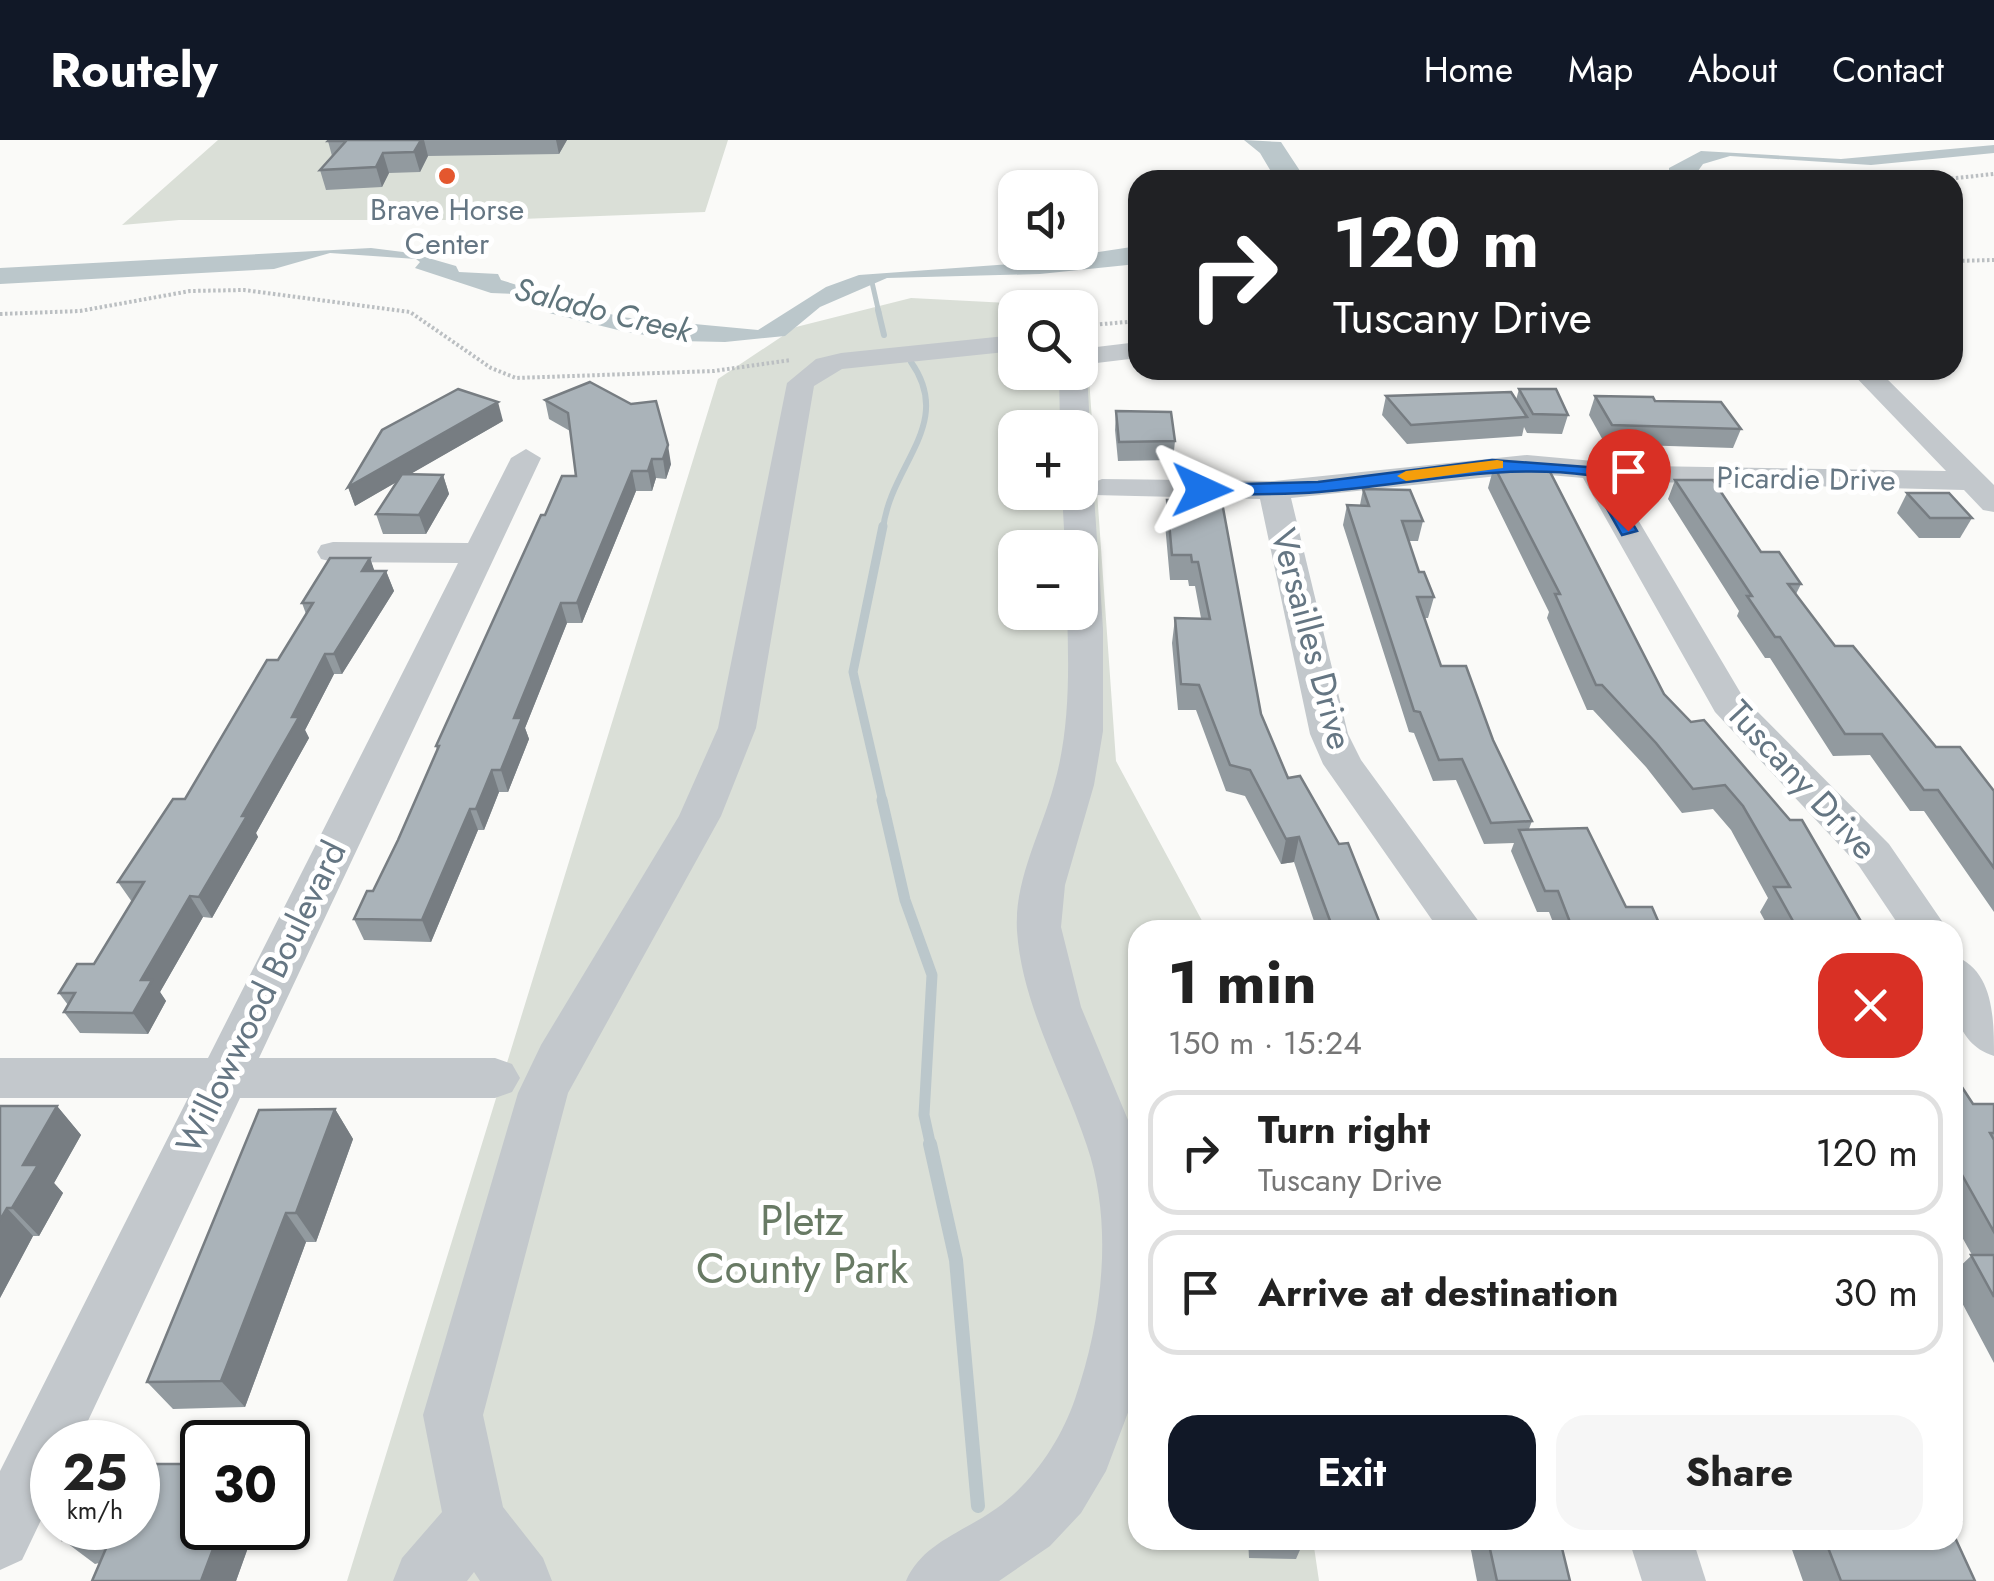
<!DOCTYPE html>
<meta charset="utf-8">
<style>
body{margin:0;font-family:Jost,sans-serif;background:#f6f6f6;color:#222;height:100vh;display:flex;flex-direction:column;font-size:38px;white-space:nowrap}
*{box-sizing:border-box;margin:0}
p{font-size:32px;color:#767676}
.icon{flex:none;width:55px;height:55px;fill:none;stroke:currentColor;stroke-width:2;stroke-linecap:round;stroke-linejoin:round}
.map{position:relative;flex:1;overflow:hidden}
.sheet{position:absolute;left:1128px;top:780px;width:835px;height:630px;display:flex;flex-direction:column;background:#fff;border-radius:30px;box-shadow:0 2px 8px #0004}
.sheet>*{flex:none}
.guide{position:absolute;left:1128px;top:30px;width:835px;height:210px;border-radius:30px;box-shadow:0 2px 8px #0004;background:#202124;color:#fff;overflow:hidden}
.controls{position:absolute;left:998px;top:30px;display:grid;gap:20px}
.controls a{display:grid;place-items:center;width:100px;height:100px;border-radius:20px;background:#fff;box-shadow:0 2px 8px #0004;font-size:50px}
.speed{position:absolute;left:30px;top:1280px;display:flex;gap:20px;font-size:50px;font-weight:700;text-align:center}
.speed>*{display:grid;place-content:center;width:130px;height:130px;border-radius:50%;background:#fff;box-shadow:0 2px 8px #0004;line-height:1}
.speed small{font-size:25px;font-weight:400}
.speed .limit{border:5px solid #111;border-radius:15px;background:#fff;color:#111}
.pin{position:absolute;display:grid;place-items:center;width:85px;height:85px;color:#fff;margin:-102px -42px;border-radius:50% 50% 50% 0;rotate:-45deg;box-shadow:0 0 10px #0007}
.pin .icon{rotate:45deg}
.me{position:absolute;width:110px;margin:-55px;rotate:91deg;stroke-linejoin:round;filter:drop-shadow(0 0 8px #0008)}
.turn{display:flex;align-items:center;gap:35px;height:210px;padding:0 40px;font-size:45px}
.turn .icon{width:130px;height:130px;stroke-width:2.5}
.turn b{display:block;font-size:70px;line-height:85px}
.round{display:grid;place-items:center;flex:none;width:105px;height:105px;border-radius:30px;background:#f6f6f6}
.headline{display:flex;align-items:center;justify-content:space-between;height:170px;padding:0 40px}
h1{font-size:60px;font-weight:700;line-height:75px}
.primary-button{display:flex;gap:20px;margin-top:auto;padding:20px 40px}
.primary-button a{flex:1;height:115px;border-radius:30px;background:#111827;color:#fff;font-size:40px;font-weight:700;line-height:115px;text-align:center}
.primary-button a+a{background:#f6f6f6;color:#222}
ul{padding:0;list-style:none}
li{display:flex;align-items:center;gap:30px;height:125px;margin:0 20px 15px;padding:0 20px;border:5px solid #e0e0e0;border-radius:30px}
li div{flex:1}
li b{display:block;font-size:38px}
li em{font-style:normal}
header{display:flex;align-items:center;gap:60px;box-sizing:border-box;height:140px;padding:0 50px;background:#111827;color:#fff}
header strong{font-size:48px}
nav{display:flex;gap:55px;margin-inline-start:auto;font-size:35px}
.map>svg:first-child{display:block}
</style>
<header>
<strong>Routely</strong>
<nav><a>Home</a><a>Map</a><a>About</a><a>Contact</a></nav>
</header>
<div class="map">
<svg width="1994" height="1441" viewBox="0 0 1994 1441">
<rect width="100%" height="100%" fill="#fafaf8"/>
<g fill="#dadfd7" fill-rule="evenodd">
<polygon points="218,0 728,0 705,72 493,80 179,80 122,85"/>
<path d="M911,158L1084,167L1116,621L1207,790H1138V1400H1313L1319,1441H347L718,239L796,187ZM1015,168H1080V232H1015ZM1015,288H1080V352H1015ZM1015,408H1080V472H1015Z"/>
</g>
<g fill="#bbc7cb">
<polygon points="1994,5 1994,13 1871,25 1730,16 1703,24 1698,31 1700,40 1651,40 1669,35 1669,28 1701,11 1841,19"/>
<polygon points="1138,106 1137,124 1040,134 887,138 820,167 785,196 725,202 679,201 622,191 549,173 534,160 515,154 491,153 415,128 420,122 416,119 330,113 274,129 0,144 0,128 371,108 411,113 456,126 459,132 498,134 501,140 620,177 758,190 826,147 859,135 1026,123"/>
</g>
<g fill="none" stroke-linecap="round" stroke-linejoin="round">
<polyline stroke="#bbc7cb" stroke-width="5" points="871,138 879,173"/>
<g stroke="#bbc7cb" stroke-width="6">
<polyline points="878,170 884,195"/>
<path d="M883,389C890,325 955,284 911,222"/>
</g>
<polyline stroke="#bbc7cb" stroke-width="9" points="883,662 853,532 883,386"/>
<polyline stroke="#bbc7cb" stroke-width="11" points="882,660 905,760 932,835 924,975 931,1007"/>
<polyline stroke="#bbc7cb" stroke-width="14" points="930,1004 956,1120 978,1366"/>
<polygon fill="#bbc7cb" fill-rule="evenodd" points="1244,0 1281,2 1306,40 1276,40 1260,13"/>
<g stroke="#bbbfc2" stroke-width="4" stroke-dasharray="2.5 2.5" stroke-linecap="butt">
<polyline points="1936,40 1994,34"/>
<polyline points="1952,121 1994,120"/>
<polyline points="0,174 80,171 190,151 244,150 410,172 491,228 516,238 714,231 791,220"/>
<polyline points="1080,186 1138,181"/>
</g>
<g fill="#c3c8cc" fill-rule="evenodd">
<polygon points="1015,195 1015,211 842,229 814,246 756,588 721,676 568,953 483,1275 503,1367 543,1418 552,1441 480,1441 474,1432 467,1441 393,1441 402,1418 442,1372 423,1275 518,953 541,905 679,676 718,588 787,243 816,219 841,213"/>
<polygon points="1138,202 1138,218 1080,225 1080,209"/>
<polygon points="1080,226 1087,232 1090,288 1080,295 1080,288 1060,288 1059,232 1080,232"/>
<path d="M1849,230H1878L1994,345V372L1983,370L1964,350L1615,341L1743,557L1889,704L1948,790H1902L1859,726L1715,572L1583,338L1527,333L1291,358L1348,594L1361,620L1485,790H1439L1323,624L1310,594L1260,359L1094,355L1103,489V591L1094,645L1065,745L1061,787L1081,867L1138,1004V1246L1106,1331L1081,1373L1050,1406L999,1441H906C922,1403 964,1392 997,1368C1033,1342 1061,1300 1075,1259C1102,1181 1114,1085 1087,1006C1064,936 1022,866 1017,791C1014,740 1041,693 1054,645C1070,590 1069,530 1067,472H1080V408H1065L1062,352H1080V343L1088,345L1102,339L1274,341L1527,315L1649,326L1946,331Z"/>
<polygon points="526,309 541,318 259,918 495,918 512,924 520,938 512,952 495,958 240,958 78,1302 52,1302 52,1357 22,1420 0,1430 0,1331 188,958 0,958 0,918 208,918 458,423 333,422 321,419 317,412 321,405 333,402 468,403 511,318"/>
<path d="M1952,815C1994,829 1994,878 1994,916C1950,902 1952,854 1952,815Z"/>
<polygon points="1629,1400 1693,1400 1706,1441 1642,1441"/>
</g>
</g>
<g fill="#929a9f">
<polygon points="329,0 567,0 559,14 428,16 420,32 389,33 382,47 326,50 320,30 332,16 328,1"/>
<polygon points="1519,249 1568,275 1562,294 1527,293 1524,287 1522,296 1407,304 1382,275 1386,256 1516,260"/>
<polygon points="1595,256 1655,261 1741,289 1733,308 1605,304 1589,275"/>
<polygon points="545,260 671,324 666,339 656,338 652,351 636,351 582,483 567,483 525,588 529,599 508,652 499,652 484,690 478,690 431,802 364,800 354,779 373,751 398,700 437,610 436,606 545,375 576,336 570,291 549,279"/>
<polygon points="1116,271 1175,301 1173,320 1118,321 1115,290"/>
<polygon points="503,281 410,334 443,335 449,354 426,394 383,394 376,374 396,342 355,366 348,347"/>
<polygon points="1494,326 1664,554 1866,790 1770,790 1760,772 1768,758 1731,690 1713,669 1682,673 1646,627 1593,570 1587,570 1547,478 1549,472 1488,348"/>
<polygon points="1675,340 1801,444 1796,454 1835,506 1936,607 1994,651 1994,772 1924,671 1910,671 1870,615 1833,616 1770,518 1765,518 1737,476 1739,471 1668,359"/>
<polygon points="1182,347 1261,574 1288,638 1381,786 1398,790 1317,790 1294,722 1281,724 1245,656 1226,651 1196,570 1178,570 1172,503 1175,478 1201,478 1195,446 1189,446 1188,440 1170,440 1165,384 1167,360 1181,360"/>
<polygon points="1363,349 1423,381 1418,401 1409,401 1419,432 1434,457 1428,478 1424,478 1441,526 1493,600 1532,681 1529,689 1626,767 1662,790 1556,790 1549,772 1537,772 1511,711 1514,703 1484,704 1456,640 1433,641 1414,593 1409,592 1343,385 1347,365 1360,365"/>
<polygon points="1907,353 1972,378 1960,398 1919,398 1897,373"/>
<polygon points="370,418 374,431 386,431 394,451 342,534 334,534 305,590 309,598 256,693 258,697 212,778 203,777 160,852 166,861 148,894 80,893 64,872 68,865 59,853 94,824 132,762 118,742 185,659 278,520 306,474 302,463"/>
<polygon points="1952,932 1973,964 1994,964 1994,1223 1952,1144 1952,1134 1972,1115 1952,1079"/>
<polygon points="0,966 57,966 81,995 54,1043 63,1053 39,1096 33,1096 0,1158"/>
<polygon points="335,969 353,999 316,1102 306,1102 245,1267 173,1269 147,1242"/>
<polygon points="202,1388 255,1388 236,1441 92,1441 99,1423 95,1424 63,1400"/>
<polygon points="1248,1400 1302,1400 1303,1403 1296,1419 1249,1418"/>
<polygon points="1469,1400 1560,1400 1570,1441 1477,1441"/>
<polygon points="1749,1400 1952,1400 1975,1441 1803,1441 1790,1404 1750,1403"/>
</g>
<g fill="#777d82">
<polygon points="421,0 424,0 428,16 420,32 414,12"/>
<polygon points="556,0 567,0 559,14"/>
<polygon points="383,13 389,33 382,47 376,27"/>
<polygon points="498,262 503,281 355,366 348,347"/>
<polygon points="668,305 671,324 666,339 663,319"/>
<polygon points="652,319 656,338 652,351 648,331"/>
<polygon points="632,331 636,351 582,483 577,463"/>
<polygon points="443,335 449,354 426,394 419,375"/>
<polygon points="370,418 377,438 362,431"/>
<polygon points="386,431 394,451 342,534 334,514"/>
<polygon points="561,463 567,483 525,588 529,599 508,652 501,630 514,578"/>
<polygon points="325,514 334,534 305,590 309,598 256,693 258,697 212,778 199,757"/>
<polygon points="492,630 499,652 484,690 476,669"/>
<polygon points="470,669 478,690 431,802 422,780"/>
<polygon points="1299,697 1294,722 1281,724 1286,699"/>
<polygon points="190,756 203,777 160,852 166,861 148,894 133,873 141,840"/>
<polygon points="57,966 81,995 54,1043 63,1053 39,1096 12,1068 23,1025"/>
<polygon points="335,969 353,999 316,1102 296,1073"/>
<polygon points="7,1068 33,1096 0,1158 0,1080"/>
<polygon points="286,1073 306,1102 245,1267 221,1241"/>
<polygon points="202,1337 202,1361 196,1355"/>
<polygon points="221,1388 255,1388 236,1441 201,1441"/>
</g>
<g fill="#aab3b9" stroke="#777d82" stroke-width="2.5">
<polygon points="329,0 421,0 414,12 383,13 376,27 320,30 346,1 328,1"/>
<polygon points="590,242 631,264 656,261 668,305 663,319 652,319 648,331 632,331 577,463 561,463 514,578 522,578 501,630 492,630 476,669 470,669 422,780 354,779 367,751 373,751 398,700 439,606 436,606 541,375 545,375 562,336 576,336 568,273 545,260"/>
<polygon points="458,249 498,262 348,347 382,290"/>
<polygon points="1519,249 1556,249 1568,275 1533,274"/>
<polygon points="1511,252 1527,277 1411,285 1386,256"/>
<polygon points="1595,256 1653,257 1655,261 1721,262 1741,289 1612,285"/>
<polygon points="1116,271 1171,272 1175,301 1119,302"/>
<polygon points="1494,326 1547,326 1664,554 1691,582 1704,580 1790,680 1802,680 1866,790 1798,790 1774,747 1790,747 1743,666 1725,645 1693,649 1656,603 1602,545 1596,545 1555,454 1560,454"/>
<polygon points="402,334 443,335 419,375 376,374"/>
<polygon points="1675,340 1713,340 1761,412 1779,412 1801,444 1788,444 1835,506 1853,506 1936,607 1960,607 1994,651 1994,728 1938,650 1924,650 1882,594 1845,594 1780,497 1775,497 1747,456 1752,456"/>
<polygon points="1219,346 1261,574 1288,638 1300,636 1339,704 1348,703 1381,786 1397,785 1398,790 1319,790 1318,786 1332,786 1299,697 1286,699 1250,630 1230,625 1199,545 1181,544 1175,478 1210,479 1198,422 1192,422 1191,415 1172,415 1167,360 1184,360 1182,347"/>
<polygon points="1363,349 1410,350 1423,381 1402,381 1419,432 1424,432 1434,457 1417,457 1441,526 1466,526 1493,600 1532,681 1491,683 1462,619 1439,620 1420,572 1414,571 1347,365 1369,366"/>
<polygon points="1907,353 1949,353 1972,378 1930,378"/>
<polygon points="330,418 370,418 362,431 386,431 334,514 325,514 292,577 299,577 242,676 247,676 199,757 190,756 141,840 152,840 133,873 64,872 75,853 59,853 77,824 94,824 144,742 118,742 173,659 185,659 267,520 278,520 313,463 302,463"/>
<polygon points="1587,688 1626,767 1652,767 1662,790 1573,790 1558,751 1545,751 1519,690"/>
<polygon points="1952,932 1973,964 1994,964 1994,993 1990,993 1994,1000 1994,1092 1952,1017"/>
<polygon points="0,966 57,966 23,1025 38,1025 12,1068 7,1068 0,1080"/>
<polygon points="335,969 296,1073 286,1073 221,1241 147,1242 259,970"/>
<polygon points="1971,1115 1994,1115 1994,1157"/>
<polygon points="138,1324 202,1324 202,1337 196,1355 202,1355 202,1388 221,1388 201,1441 92,1441 110,1399 63,1400 69,1388 138,1388"/>
<polygon points="1952,1363 1961,1381 1952,1381"/>
<polygon points="1952,1391 1975,1441 1841,1441 1825,1400 1952,1400"/>
<polygon points="1255,1400 1302,1400 1303,1403 1255,1402"/>
<polygon points="1488,1400 1560,1400 1570,1441 1497,1441"/>
</g>
<path fill="#1a73e8" stroke="#114b97" stroke-width="2.5" d="M1492,320L1600,328L1637,391L1622,395L1588,335C1496,323 1410,345 1319,352C1280,355 1241,354 1202,355L1194,350L1202,345L1318,342Z"/>
<polygon fill="#f59e0b" points="1497,320 1503,321 1503,328 1406,341 1397,336 1406,331"/>
<circle fill="#e4572e" stroke="#fff" stroke-width="4" cx="447" cy="36" r="10"/>
<g text-anchor="middle" stroke-width="10" stroke-linejoin="round" paint-order="stroke">
<g font-size="30" fill="#657683" stroke="#fff">
<text x="447" y="80">Brave Horse<tspan x="447" dy="34">Center</tspan></text>
</g>
<g font-size="30" fill="#657683" stroke="#fff">
<text transform="translate(1806 339) rotate(1)" y="10">Picardie Drive</text>
</g>
<g font-size="32" font-style="italic" fill="#60757c" stroke="#fff">
<text transform="translate(603 170) rotate(14)" y="11">Salado Creek</text>
</g>
<g font-size="35" fill="#657683" stroke="#fff">
<text transform="translate(1312 499) rotate(75)" y="12">Versailles Drive</text>
<text transform="translate(1802 640) rotate(47)" y="12">Tuscany Drive</text>
<text transform="translate(261 857) rotate(-64)" y="12">Willowwood Boulevard</text>
</g>
<g font-size="42" fill="#687a64" stroke="#fff">
<text x="802" y="1095">Pletz<tspan x="802" dy="48">County Park</tspan></text>
</g>
</g>
</svg>
<div class="controls">
<a><svg class="icon" aria-label="sound" viewBox="0 0 24 24"><path d="M4 9h4l5-4v14l-5-4H4zM17 9q2 3 0 6"/></svg></a>
<a><svg class="icon" aria-label="search" viewBox="0 0 24 24"><circle cx="10" cy="10" r="6"/><path d="M15 15l6 6"/></svg></a>
<a>+</a>
<a>−</a>
</div>
<div class="speed"><div>25<small>km/h</small></div><div class="limit">30</div></div>
<div class="pin" style="left:1628px;top:391px;background:#d93025"><svg class="icon" aria-label="arrive" viewBox="0 0 24 24"><path d="M6 21V4h12l-3 4 3 4H6"/></svg></div>
<svg class="me" style="left:1202px;top:350px" viewBox="-20 -20 40 40"><path d="M0-17L14 15 0 8-14 15z" fill="#1a73e8" stroke="#fff" stroke-width="4"/></svg>
<div class="guide">
<div class="turn"><svg class="icon" aria-label="right" viewBox="0 0 24 24"><path d="M7 20v-9h11M14 6l5 5-5 5"/></svg><div><b>120 m</b>Tuscany Drive</div></div>
</div>
<section class="sheet">
<div class="headline"><div><h1>1 min</h1><p>150 m · 15:24</p></div><a class="round" style="background:#d93025;color:#fff"><svg class="icon" aria-label="close" viewBox="0 0 24 24"><path d="M6 6l12 12M18 6L6 18"/></svg></a></div>
<ul>
<li><svg class="icon" aria-label="right" viewBox="0 0 24 24"><path d="M7 20v-9h11M14 6l5 5-5 5"/></svg><div><b>Turn right</b><p>Tuscany Drive</p></div><em>120 m</em></li>
<li><svg class="icon" aria-label="arrive" viewBox="0 0 24 24"><path d="M6 21V4h12l-3 4 3 4H6"/></svg><div><b>Arrive at destination</b></div><em>30 m</em></li>
</ul>
<div class="primary-button"><a>Exit</a><a>Share</a></div>
</section>
</div>
